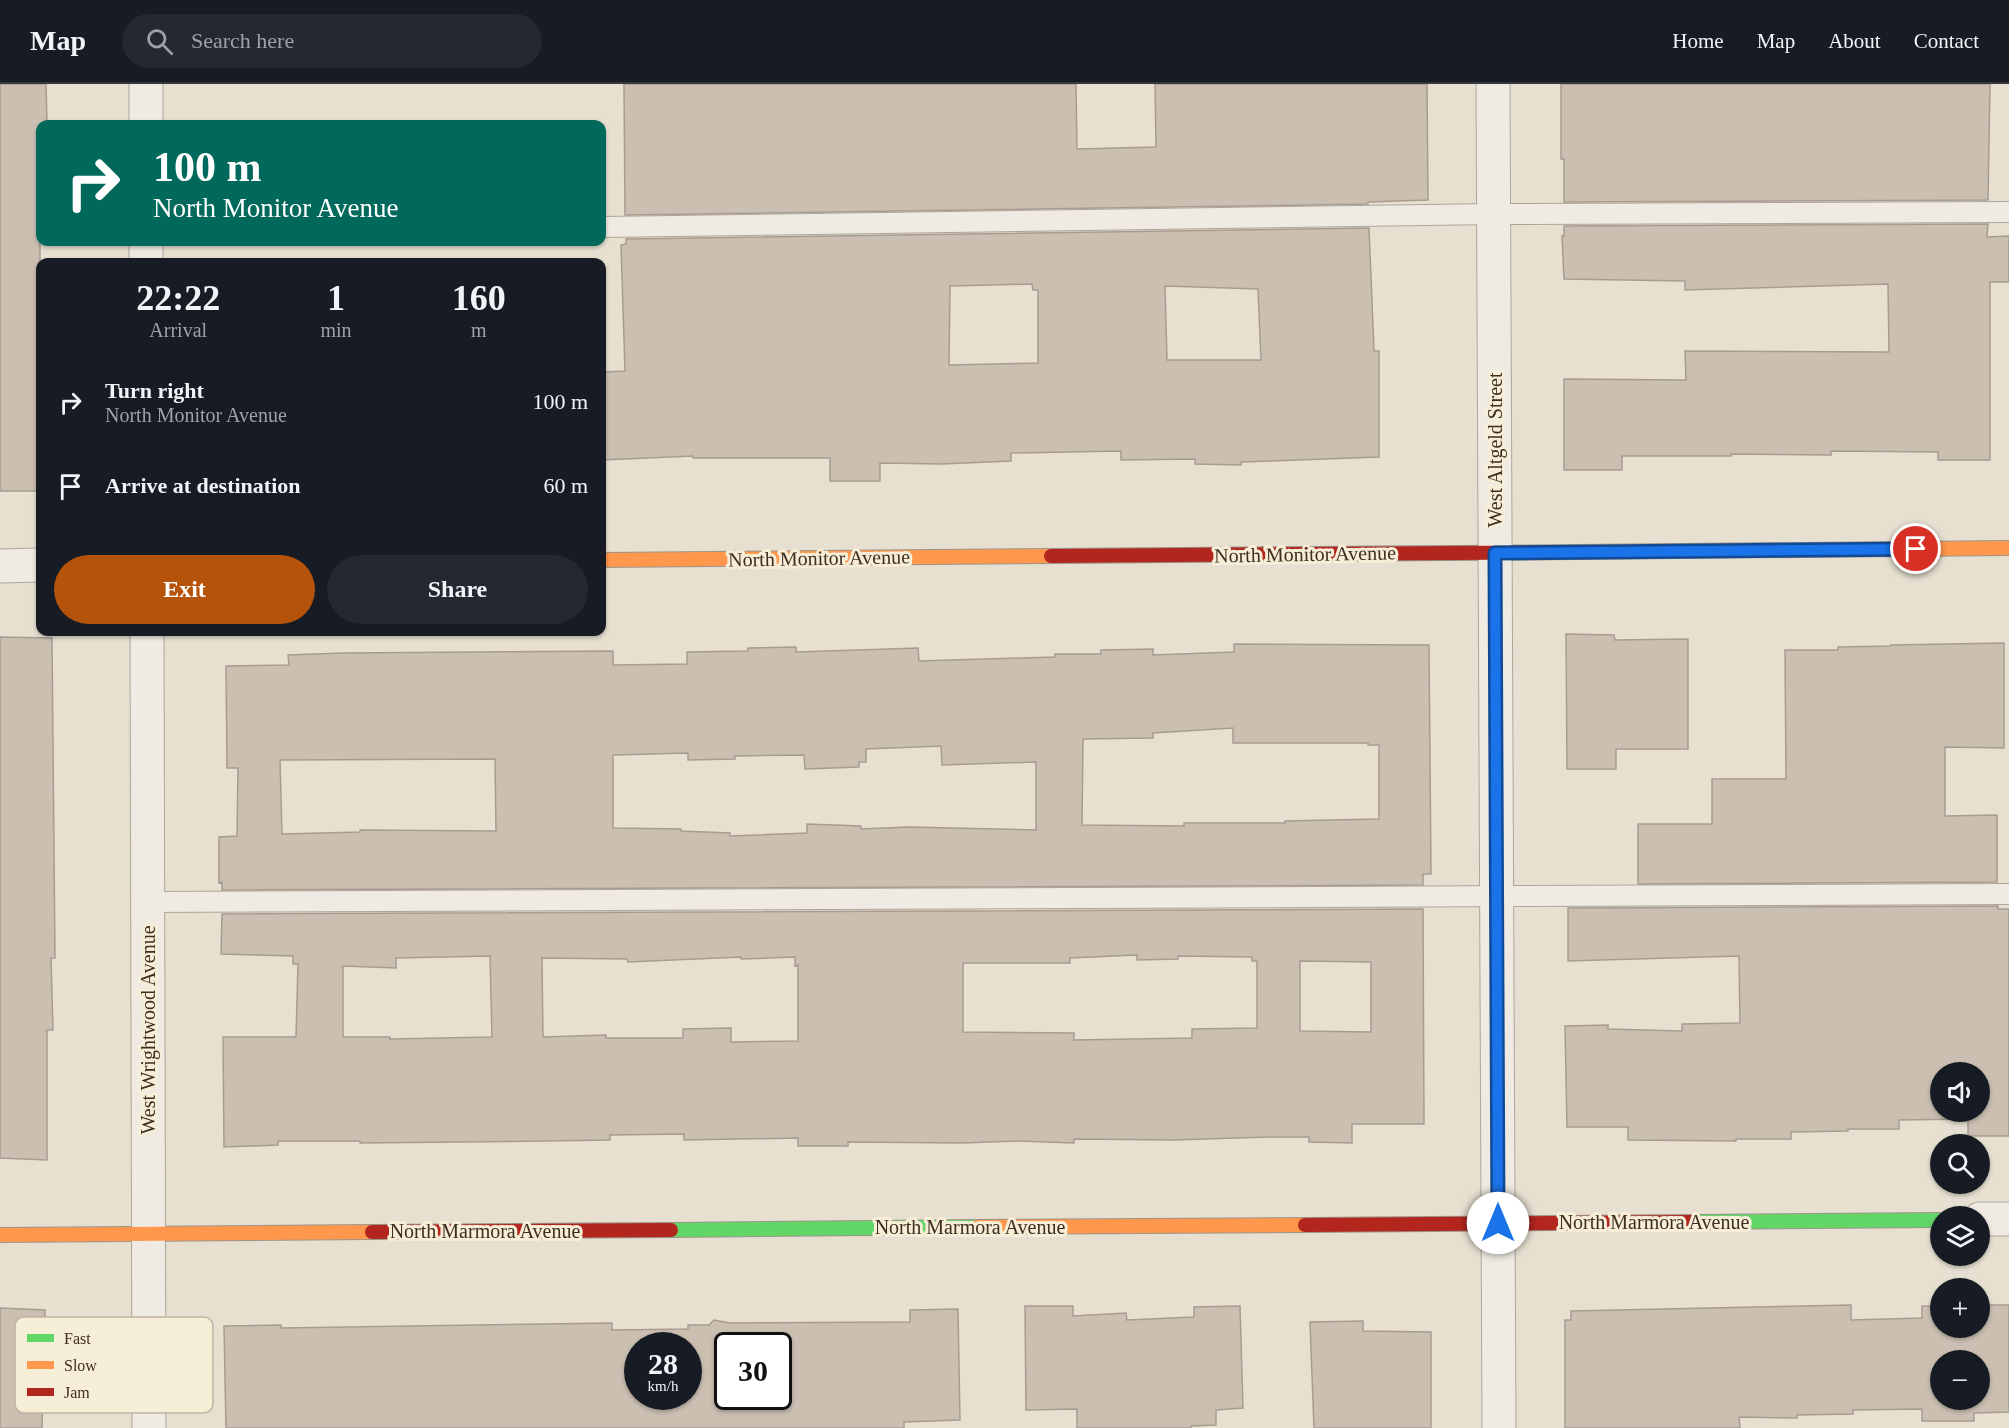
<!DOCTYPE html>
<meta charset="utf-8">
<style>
body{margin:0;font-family:"Times New Roman",serif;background:#242831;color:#f1f3f6;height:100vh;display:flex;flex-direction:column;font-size:22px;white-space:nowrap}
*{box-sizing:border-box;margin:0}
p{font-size:20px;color:#9ea1a6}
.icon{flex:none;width:33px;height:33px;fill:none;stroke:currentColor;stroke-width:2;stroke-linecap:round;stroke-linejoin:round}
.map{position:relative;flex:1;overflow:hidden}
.drawer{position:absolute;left:36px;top:174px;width:570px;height:378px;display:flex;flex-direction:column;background:#171b24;border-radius:12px;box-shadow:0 2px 4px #0004}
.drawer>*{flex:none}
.banner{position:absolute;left:36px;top:36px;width:570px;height:126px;border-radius:12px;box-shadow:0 2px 4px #0004;background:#00695c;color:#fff;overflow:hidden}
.buttons{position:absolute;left:1930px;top:978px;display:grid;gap:12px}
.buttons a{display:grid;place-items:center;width:60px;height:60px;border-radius:50%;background:#171b24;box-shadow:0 2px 4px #0004;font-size:30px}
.speed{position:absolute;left:624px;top:1248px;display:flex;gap:12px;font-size:30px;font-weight:700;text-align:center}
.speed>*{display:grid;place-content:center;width:78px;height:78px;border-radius:50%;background:#171b24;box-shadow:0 2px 4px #0004;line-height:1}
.speed small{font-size:15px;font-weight:400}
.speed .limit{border:3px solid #111;border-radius:9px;background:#fff;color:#111}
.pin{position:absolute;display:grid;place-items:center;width:51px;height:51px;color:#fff;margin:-26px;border:3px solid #fff;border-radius:50%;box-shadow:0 2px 6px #0007}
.me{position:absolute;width:66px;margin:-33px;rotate:0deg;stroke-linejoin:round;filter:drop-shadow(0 0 4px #0008)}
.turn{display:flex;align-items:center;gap:21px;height:126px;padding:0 18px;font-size:27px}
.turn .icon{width:78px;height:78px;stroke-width:2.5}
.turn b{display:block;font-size:42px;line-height:51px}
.eta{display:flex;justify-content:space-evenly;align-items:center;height:102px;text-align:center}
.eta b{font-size:36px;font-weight:600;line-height:42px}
.cta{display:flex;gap:12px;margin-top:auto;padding:12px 18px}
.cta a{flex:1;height:69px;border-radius:36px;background:#b45309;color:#fff;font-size:24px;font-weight:600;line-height:69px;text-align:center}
.cta a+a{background:#242831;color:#f1f3f6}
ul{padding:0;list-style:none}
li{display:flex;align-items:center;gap:18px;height:84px;padding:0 18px}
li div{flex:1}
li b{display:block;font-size:22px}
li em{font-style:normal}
header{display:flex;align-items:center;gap:36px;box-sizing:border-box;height:84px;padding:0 30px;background:#171b24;border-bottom:2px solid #363941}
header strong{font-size:28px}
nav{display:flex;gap:33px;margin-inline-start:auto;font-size:21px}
.search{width:420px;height:54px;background:#242831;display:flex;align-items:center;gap:15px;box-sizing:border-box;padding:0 21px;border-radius:33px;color:#9ea1a6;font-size:22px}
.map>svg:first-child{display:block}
</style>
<header>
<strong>Map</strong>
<div class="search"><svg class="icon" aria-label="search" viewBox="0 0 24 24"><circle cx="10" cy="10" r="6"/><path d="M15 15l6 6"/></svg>Search here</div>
<nav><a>Home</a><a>Map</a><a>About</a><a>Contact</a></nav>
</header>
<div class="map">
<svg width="2009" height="1344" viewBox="0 0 2009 1344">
<rect width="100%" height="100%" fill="#e7e0d1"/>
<g fill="#cbbfb2" stroke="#a89c90" stroke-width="1.5" fill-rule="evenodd">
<polygon points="0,0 46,0 47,40 40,40 40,407 0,407"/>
<polygon points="624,0 1076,0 1077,65 1156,63 1155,0 1427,0 1428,116 1368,118 1368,120 625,131"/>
<polygon points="1561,0 1990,0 1988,116 1564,118 1564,75 1561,75"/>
<polygon points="1988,140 1987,153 2009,152 2009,198 1990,198 1990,376 1938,376 1938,368 1831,367 1831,371 1731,370 1731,372 1622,372 1622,386 1564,386 1564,295 1686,296 1685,267 1889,268 1888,200 1685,206 1685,197 1564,195 1562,152 1564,152 1564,142"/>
<path d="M1369,144L1374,267H1379V373L1241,378V381L1195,380V375L1121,376V367L1011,369V377L942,380L880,379V397H830V374H693V372L602,376V288L625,287L621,161L626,160V155ZM1032,200L1033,206H1038V279L949,281L950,202ZM1165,202L1258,205L1261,276H1167Z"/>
<polygon points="1566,550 1614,551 1615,556 1688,555 1688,665 1616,665 1616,685 1567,685"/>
<polygon points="0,553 52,554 55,874 51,874 53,946 47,946 47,1076 0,1074"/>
<polygon points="2004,559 2004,664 1945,663 1945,732 1997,731 1997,798 1638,800 1638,740 1712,740 1712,695 1786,695 1785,566 1838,566 1838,563 1891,562 1891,561"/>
<path d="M1234,560L1429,561L1431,790H1423V801L222,806V798L219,799V753L237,752L238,684H227L226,582L289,581L288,571L343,569L613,567V581L687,580V568L748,567V564L796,563V568L918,564L919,577L1055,573V570H1101V566L1153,565V571L1234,568ZM1233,644V659H1368V661H1379V735L1285,737V739H1184V742L1082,741L1083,655L1153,654V649ZM941,662L942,681L1036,678V746L909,743L861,745V742L807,740V749L730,752V749L681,747V745L613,744V671L688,669V676L735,675V672L804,671L805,685L859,683V678H866V665ZM495,675L496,747L360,746V748L282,750L280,676Z"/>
<path d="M1998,822V825H2009V1052H1968V1035L1899,1036V1045H1848V1047L1791,1048V1055H1736V1057L1628,1056V1043H1567L1565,942L1608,941V945L1682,947V940L1740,939L1739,872L1568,877V824ZM1941,988H1980V1028H1941Z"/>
<path d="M1423,825L1424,1040H1352V1059L1309,1058V1053H1269L1173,1056L1074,1055V1059L1019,1057L962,1059L848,1058V1062H798V1054L684,1056V1050L610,1051V1056L545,1057L360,1059V1057H278V1061L224,1063L223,953H296L298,880H293V872L221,870L222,830ZM1137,871V876L1178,875V872L1252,873V877H1257V944L1192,945V954L1074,956V949L963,948V879H1070V874ZM490,872L492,953L390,955V953H343V882L396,884V874ZM741,873V875L795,873V882L798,881V957L731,958V944L683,945V954H606V951L543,953L542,874L627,875L628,878ZM1300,877L1371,878V948L1300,947Z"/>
<path d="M1851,1221V1236L1922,1234V1222H1941V1244H1980V1221H2009V1328L1974,1329V1337H1922V1325L1853,1326V1330L1797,1331V1334L1739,1333L1740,1344H1565V1236H1571V1227ZM1941,1276H1980V1316H1941Z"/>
<polygon points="1025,1222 1073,1222 1073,1232 1126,1229 1127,1236 1194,1233 1194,1223 1240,1222 1243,1324 1216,1326 1216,1341 1191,1342 1191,1344 1077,1344 1077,1325 1026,1326"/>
<polygon points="0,1224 45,1226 42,1344 0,1344"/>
<path d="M958,1225L960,1336L904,1338V1344H226L224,1242L281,1241V1244L612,1239V1246L688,1245V1241H709L714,1236L730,1239L910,1238V1226ZM638,1262H688V1312H638ZM728,1262H778V1312H728Z"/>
<polygon points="1363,1237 1363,1247 1431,1248 1431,1344 1314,1344 1310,1238"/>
</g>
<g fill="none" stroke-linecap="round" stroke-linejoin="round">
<defs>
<g id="lane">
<polyline points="602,143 1494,130 2009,128"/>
<polyline points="148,818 2009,810"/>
</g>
<g id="street">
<polyline points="146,0 146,40"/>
<polyline points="1493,0 1499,1344"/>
<polyline points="146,158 146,178"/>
<polyline points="0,482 40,481"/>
<polyline points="147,548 149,1344"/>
<polyline points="1980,1135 2009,1135"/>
</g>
<g id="fast">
<polyline points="1694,1138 1941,1136"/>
<polyline points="671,1146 977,1143"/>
</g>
<g id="slow">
<polyline points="1576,468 2009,464"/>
<polyline points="602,476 1051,472"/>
<polyline points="977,1143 1305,1141"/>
<polyline points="0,1151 372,1148"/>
</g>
<g id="jam">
<polyline points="1051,472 1576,468"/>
<polyline points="1305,1141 1694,1138"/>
<polyline points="372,1148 671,1146"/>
</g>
</defs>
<use href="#lane" stroke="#ada599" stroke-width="22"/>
<use href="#street" stroke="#ada599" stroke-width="35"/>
<use href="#fast" stroke="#9c958a" stroke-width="16"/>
<use href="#slow" stroke="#9c958a" stroke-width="16"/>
<use href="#jam" stroke="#9c958a" stroke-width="16"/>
<use href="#lane" stroke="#efebe3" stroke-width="20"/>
<use href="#street" stroke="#efebe3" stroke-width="33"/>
<use href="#fast" stroke="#63d668" stroke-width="14"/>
<use href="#slow" stroke="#ff974d" stroke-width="14"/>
<use href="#jam" stroke="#b3261e" stroke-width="14"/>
</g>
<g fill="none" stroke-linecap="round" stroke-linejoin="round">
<defs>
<polyline id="route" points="1498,1139 1495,469 1916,465"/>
</defs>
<use href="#route" stroke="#114b97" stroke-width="15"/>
<use href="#route" stroke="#1a73e8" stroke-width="10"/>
</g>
<g text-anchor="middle" stroke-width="6" stroke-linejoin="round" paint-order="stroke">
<g font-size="20" fill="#3d2e20" stroke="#f7eed8">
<text transform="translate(1495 366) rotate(-90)" y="7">West Altgeld Street</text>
<text transform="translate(1305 470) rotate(-1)" y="7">North Monitor Avenue</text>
<text transform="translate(819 474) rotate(-1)" y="7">North Monitor Avenue</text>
<text transform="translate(148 946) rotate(-90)" y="7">West Wrightwood Avenue</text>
<text x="1654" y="1145">North Marmora Avenue</text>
<text x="970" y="1150">North Marmora Avenue</text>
<text x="485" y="1154">North Marmora Avenue</text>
</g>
</g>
<rect x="15" y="1233" width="198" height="96" rx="9" fill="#f7eed8" stroke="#bfb4a1" stroke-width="1.5"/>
<rect x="27" y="1250" width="27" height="8" fill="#63d668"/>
<rect x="27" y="1277" width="27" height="8" fill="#ff974d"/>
<rect x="27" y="1304" width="27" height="8" fill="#b3261e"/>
<g font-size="16" fill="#3d2e20">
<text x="64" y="1260">Fast</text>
<text x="64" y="1287">Slow</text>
<text x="64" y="1314">Jam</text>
</g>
</svg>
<div class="buttons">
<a><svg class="icon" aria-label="sound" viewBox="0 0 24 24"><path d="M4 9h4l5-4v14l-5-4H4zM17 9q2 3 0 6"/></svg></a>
<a><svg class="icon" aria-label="search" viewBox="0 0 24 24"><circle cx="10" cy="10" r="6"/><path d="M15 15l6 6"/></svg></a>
<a><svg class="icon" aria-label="layers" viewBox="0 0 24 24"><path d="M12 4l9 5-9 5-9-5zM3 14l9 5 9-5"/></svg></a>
<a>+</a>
<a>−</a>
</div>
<div class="speed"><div>28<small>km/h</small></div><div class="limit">30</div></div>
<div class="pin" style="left:1916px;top:465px;background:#d93025"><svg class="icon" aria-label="arrive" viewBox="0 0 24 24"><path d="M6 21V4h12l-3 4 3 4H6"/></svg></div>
<svg class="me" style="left:1498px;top:1139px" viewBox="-20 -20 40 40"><circle r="19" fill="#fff"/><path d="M0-13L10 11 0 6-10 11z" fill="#1a73e8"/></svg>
<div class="banner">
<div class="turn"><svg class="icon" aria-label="right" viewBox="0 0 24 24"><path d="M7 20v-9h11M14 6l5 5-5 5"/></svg><div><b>100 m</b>North Monitor Avenue</div></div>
</div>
<section class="drawer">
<div class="eta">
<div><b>22:22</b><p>Arrival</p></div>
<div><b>1</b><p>min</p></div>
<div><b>160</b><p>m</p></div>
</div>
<ul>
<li><svg class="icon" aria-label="right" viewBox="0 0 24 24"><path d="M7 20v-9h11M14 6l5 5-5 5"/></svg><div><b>Turn right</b><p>North Monitor Avenue</p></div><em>100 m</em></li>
<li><svg class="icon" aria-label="arrive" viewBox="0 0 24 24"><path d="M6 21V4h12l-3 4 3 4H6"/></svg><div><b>Arrive at destination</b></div><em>60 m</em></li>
</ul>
<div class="cta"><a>Exit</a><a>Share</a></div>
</section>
</div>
